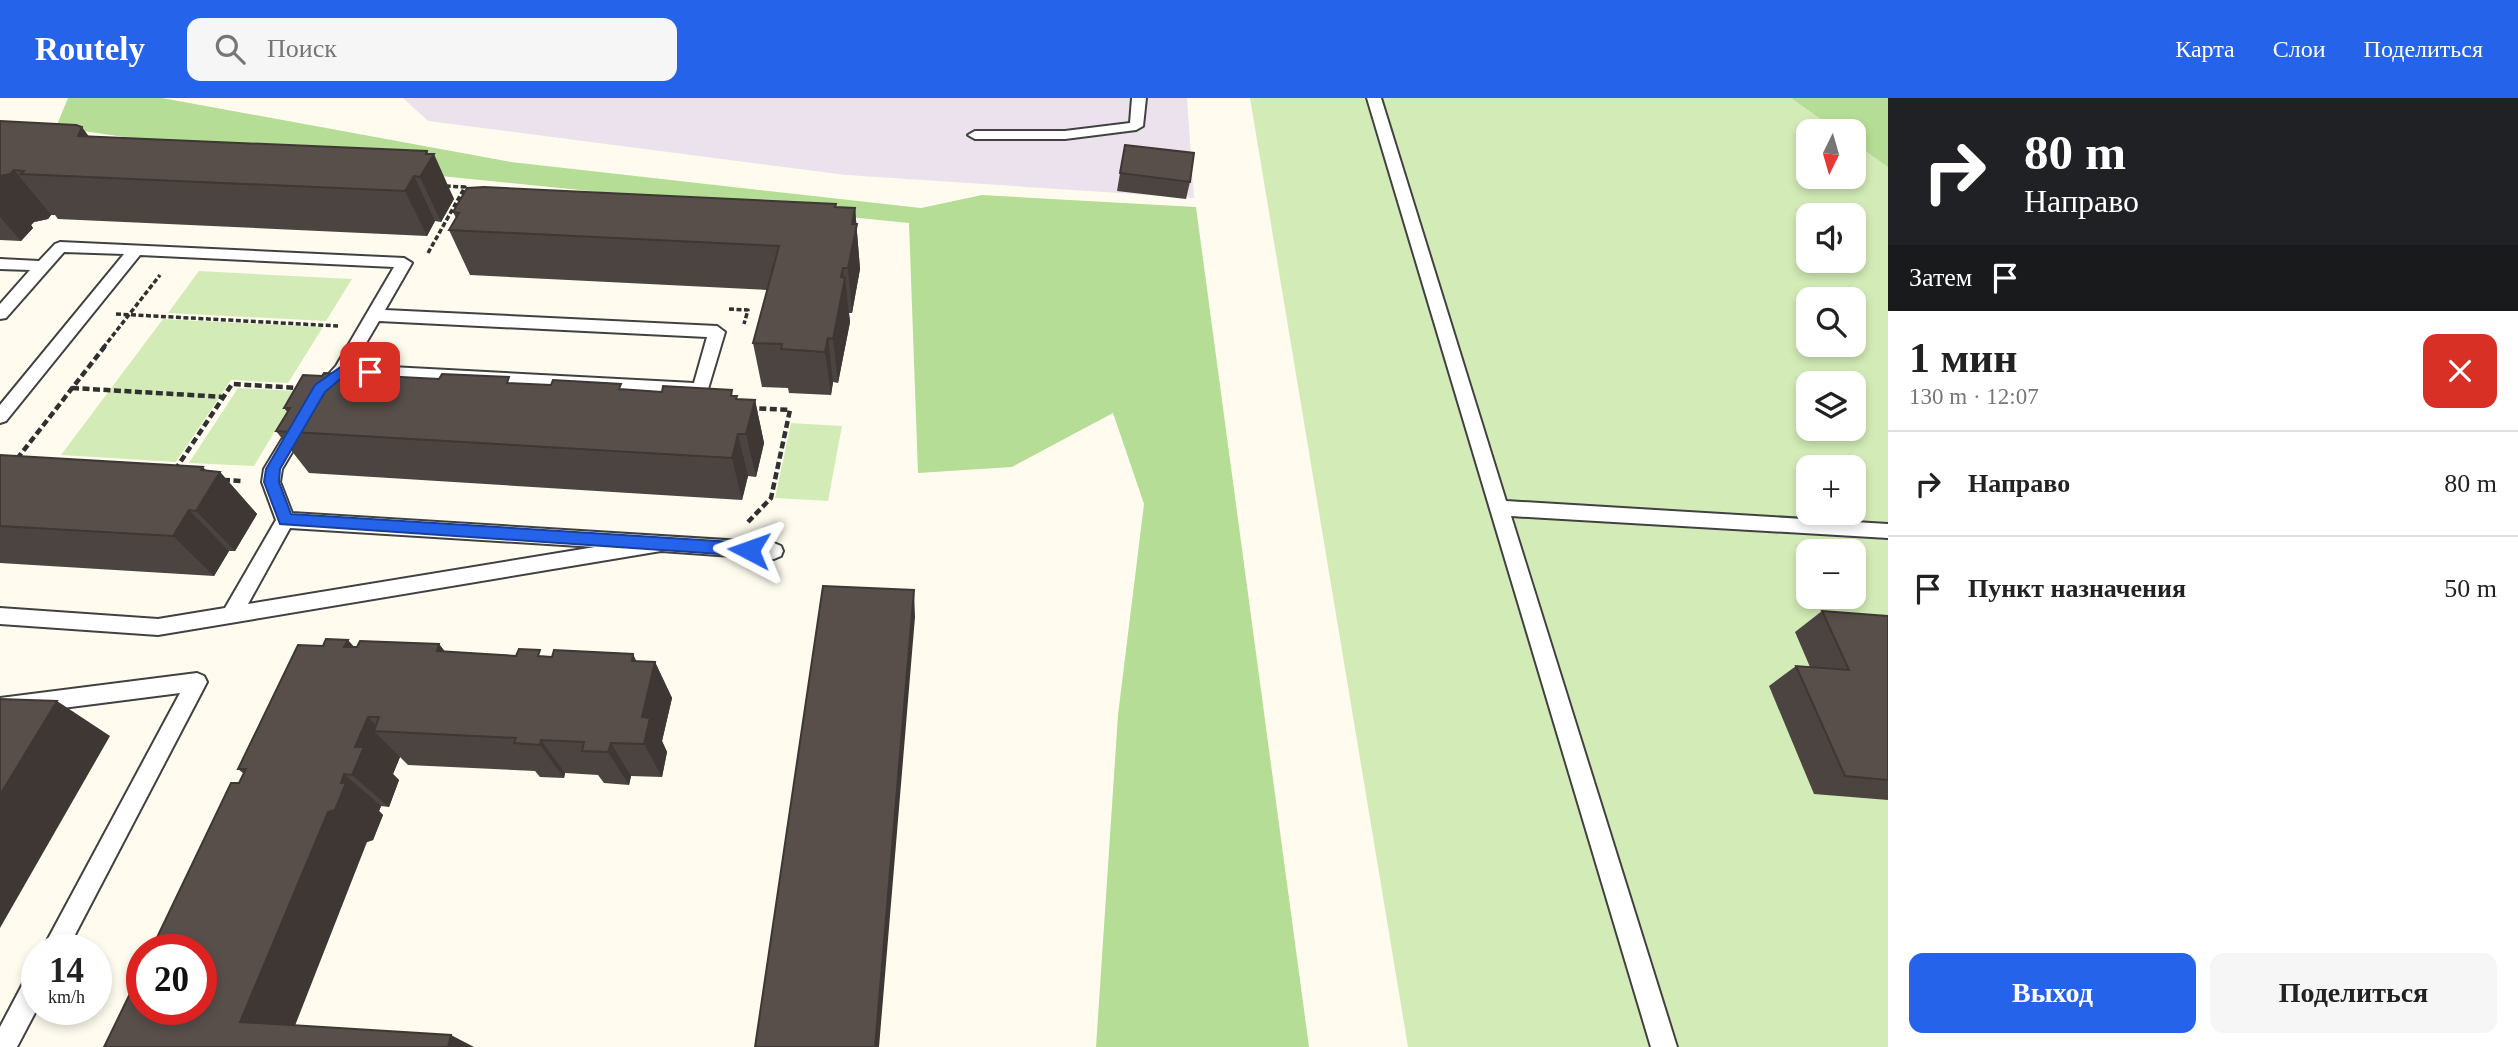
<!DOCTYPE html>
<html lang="ru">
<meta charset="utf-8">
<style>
body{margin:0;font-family:"Times New Roman",serif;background:#f6f6f6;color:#222;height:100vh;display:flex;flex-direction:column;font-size:26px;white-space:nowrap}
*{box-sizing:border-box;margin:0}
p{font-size:23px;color:#767676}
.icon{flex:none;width:38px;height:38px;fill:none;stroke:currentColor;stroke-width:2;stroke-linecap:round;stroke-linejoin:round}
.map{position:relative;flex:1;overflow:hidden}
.panel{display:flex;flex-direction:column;background:#fff;width:630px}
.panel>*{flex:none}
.hud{background:#202124;color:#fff;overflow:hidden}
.needle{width:46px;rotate:185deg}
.buttons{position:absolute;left:1796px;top:21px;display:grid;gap:14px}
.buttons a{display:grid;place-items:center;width:70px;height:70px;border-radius:14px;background:#fff;box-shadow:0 4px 10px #0003;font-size:35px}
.speed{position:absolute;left:21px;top:836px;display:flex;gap:14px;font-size:35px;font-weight:700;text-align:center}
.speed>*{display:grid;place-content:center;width:91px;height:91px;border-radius:50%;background:#fff;box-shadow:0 4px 10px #0003;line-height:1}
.speed small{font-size:18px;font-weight:400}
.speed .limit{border:10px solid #d22;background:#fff;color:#111}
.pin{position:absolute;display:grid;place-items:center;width:60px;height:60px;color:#fff;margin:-30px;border-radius:14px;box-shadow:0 4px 10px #0006}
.me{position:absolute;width:77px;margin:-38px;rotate:274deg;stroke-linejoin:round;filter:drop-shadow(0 0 5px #0008)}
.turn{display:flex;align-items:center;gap:24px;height:147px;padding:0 21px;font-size:32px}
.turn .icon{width:91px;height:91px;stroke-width:2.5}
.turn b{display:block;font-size:49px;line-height:60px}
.then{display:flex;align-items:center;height:66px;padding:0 21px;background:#0003;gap:14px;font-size:26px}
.round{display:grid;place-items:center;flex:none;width:74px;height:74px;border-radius:14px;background:#f6f6f6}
.head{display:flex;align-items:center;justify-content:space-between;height:119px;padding:0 21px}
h1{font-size:42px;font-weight:700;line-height:52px}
.primary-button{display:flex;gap:14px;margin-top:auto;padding:14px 21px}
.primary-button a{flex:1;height:80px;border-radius:14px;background:#2563eb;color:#fff;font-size:28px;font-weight:700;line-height:80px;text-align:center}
.primary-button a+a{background:#f6f6f6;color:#222}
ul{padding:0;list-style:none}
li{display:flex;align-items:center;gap:21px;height:105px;padding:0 21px;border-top:2px solid #e0e0e0}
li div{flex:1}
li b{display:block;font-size:26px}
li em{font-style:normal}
header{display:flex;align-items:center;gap:42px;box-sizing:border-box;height:98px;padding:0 35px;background:#2563eb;color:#fff}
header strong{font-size:33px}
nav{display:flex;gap:38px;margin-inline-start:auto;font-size:24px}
.search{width:490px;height:63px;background:#f6f6f6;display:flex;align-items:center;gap:18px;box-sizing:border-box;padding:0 24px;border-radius:14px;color:#767676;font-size:26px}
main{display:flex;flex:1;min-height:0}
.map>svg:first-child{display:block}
</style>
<header>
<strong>Routely</strong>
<div class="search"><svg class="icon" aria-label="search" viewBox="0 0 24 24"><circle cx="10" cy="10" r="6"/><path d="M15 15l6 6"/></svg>Поиск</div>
<nav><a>Карта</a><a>Слои</a><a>Поделиться</a></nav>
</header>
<main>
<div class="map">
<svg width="1888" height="949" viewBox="0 0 1888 949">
<rect width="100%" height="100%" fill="#fffcef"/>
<polygon fill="#ece2ed" points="403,0 1187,0 1194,100 846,77 428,23"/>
<g fill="#d3ecb7" fill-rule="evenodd">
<path d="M1250,0H1888V949H1408ZM1808,33H1853V79H1808ZM1808,117H1853V163H1808ZM1808,201H1853V247H1808ZM1808,285H1853V331H1808ZM1808,369H1853V415H1808ZM1808,453H1853V499H1808Z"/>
<polygon points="199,173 352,181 326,223 168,215"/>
<polygon points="163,221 323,229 288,285 231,282 176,364 61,357"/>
<polygon points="238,290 299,293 254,368 189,365"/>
<polygon points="791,325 842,328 828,403 775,400"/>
</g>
<g fill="#b6dd95">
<polygon points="68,0 162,0 511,64 921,110 982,97 1196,109 1309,949 1096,949 1118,617 1144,406 1113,315 1012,369 918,375 909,125 282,62 56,29"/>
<polygon points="1791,0 1888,0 1888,69 1853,44 1853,33 1838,33"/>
</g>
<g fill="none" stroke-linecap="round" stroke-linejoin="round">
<defs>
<g id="lane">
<polygon points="1132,0 1146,0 1143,28 1136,32 1065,41 975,41 968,37 975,33 1065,33 1130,25"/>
<polygon points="1367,0 1381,0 1506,403 1888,426 1888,440 1511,418 1677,949 1651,949"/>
<path d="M60,144L404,160L412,165L385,212L717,228L725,234L708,291L700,297L346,278L335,284L327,278L336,268L394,169L140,157L6,323L0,325V307L124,156L64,154L6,220L0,221V206L30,172L0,171V161L39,163L55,146ZM379,223L707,239L694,285L353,267Z"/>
<path d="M301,318L310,324L282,371L280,384L292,415L774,445L781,448L783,453L781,458L774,461L661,453L158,537L0,526V510L158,521L225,510L276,422L262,384L264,371L295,320ZM290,430L595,449L248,506Z"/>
<polygon points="197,575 204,578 207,584 67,852 42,852 180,595 0,618 0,600"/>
<polygon points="37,873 37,911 17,949 0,949 0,929 28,876"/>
</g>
</defs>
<use href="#lane" stroke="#414141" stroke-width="4"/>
<g stroke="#303030" stroke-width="3.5" stroke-dasharray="5 2.5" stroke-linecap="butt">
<polyline points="428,155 465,89 444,88"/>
<polyline points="729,211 748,212 744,226"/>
<polyline points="116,216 338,228"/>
<polyline points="103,250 160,177"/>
</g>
<g stroke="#303030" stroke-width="4.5" stroke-dasharray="7 3.5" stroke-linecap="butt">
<polyline points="72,290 224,299"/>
<polyline points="17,361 105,248"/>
<polyline points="175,372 232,286 299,290"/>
<polyline points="223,382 242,383"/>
<polyline points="748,424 771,400 790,312 751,310"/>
</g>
<use href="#lane" fill="#fff" fill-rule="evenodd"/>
</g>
<g fill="#4c4440">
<polygon points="0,23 89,38 429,56 454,101 441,124 435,123 427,138 58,121 55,117 51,117 48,121 34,124 31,127 33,130 21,143 0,142"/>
<polygon points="1120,75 1190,84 1186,101 1117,93"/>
<polygon points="836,109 855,110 860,171 852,215 849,215 850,224 838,285 833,284 831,297 789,295 788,290 762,289 753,245 767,192 470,177 449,132 456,120 453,114"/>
<polygon points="512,285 734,298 737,301 755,302 764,345 756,379 748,378 742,402 309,375 276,333 288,315 284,310"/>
<polygon points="0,357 220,374 257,416 235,453 229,453 214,478 0,465"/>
<polygon points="1822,513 1888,518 1888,702 1814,696 1769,588 1796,568 1810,569 1795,534"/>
<polygon points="439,546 445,554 655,564 672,600 662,643 667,654 662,679 631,678 629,687 604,685 598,677 565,675 564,680 540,679 535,673 408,667 400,659 393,676 399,682 389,709 381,708 379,713 383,717 373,742 367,744 104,949 239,685 244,676 238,671 354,549"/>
</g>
<g fill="#3e3734">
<polygon points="82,29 115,74 78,38"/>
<polygon points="427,53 431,61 434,56 454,101 441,124 420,79"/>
<polygon points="14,72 51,117 48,121 34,124 31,127 33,130 21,143 0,119 0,78"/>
<polygon points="414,78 435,123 427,138 405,93"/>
<polygon points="855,110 860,171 852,215 848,170 852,126"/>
<polygon points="843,170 844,185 845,180 850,224 838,285 833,241"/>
<polygon points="828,240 833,284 831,297 825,254"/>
<polygon points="755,302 764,345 756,379 746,336"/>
<polygon points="738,336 748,378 742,402 732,360"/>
<polygon points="203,369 215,382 220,374 257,416 235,453 196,413 201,372"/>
<polygon points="189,412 229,453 214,478 173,438"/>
<polygon points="914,492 915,519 879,949 875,949"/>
<polygon points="348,542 381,579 344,549"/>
<polygon points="439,546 468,583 437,553"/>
<polygon points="633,556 649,589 655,564 672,600 662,643 667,654 662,679 644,646 632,563"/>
<polygon points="57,603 110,638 0,830 0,697"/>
<polygon points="368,619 382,634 374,633 400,659 393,676 399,682 389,709 352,677 355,649"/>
<polygon points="541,642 565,675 564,680 540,647"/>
<polygon points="611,645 631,678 629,687 608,654"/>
<polygon points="344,676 381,708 379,713 383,717 373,742 367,744 289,943 240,924"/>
<polygon points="451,937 474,949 448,949"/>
</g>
<g fill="#584f4a" stroke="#3e3734" stroke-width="2">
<polygon points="0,23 76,27 82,29 78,38 427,53 426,56 434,56 420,79 414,78 405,93 21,76 24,73 14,72 10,76 0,78"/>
<polygon points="1125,47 1194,55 1190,84 1120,75"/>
<polygon points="484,89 836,106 835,109 855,110 852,126 857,126 848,170 843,170 841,179 845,180 833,241 828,240 825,254 781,251 782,246 753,245 779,148 449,132 459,115 453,114 467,90"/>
<polygon points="324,275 439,281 442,276 509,279 507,285 551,287 553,282 621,286 619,291 662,294 663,288 732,292 731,298 737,298 736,301 755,302 746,336 738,336 732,360 276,333 290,310 284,310 303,277 322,278"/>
<polygon points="0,357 203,369 201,372 220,374 196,413 189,412 173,438 0,428"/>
<polygon points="823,488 914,492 875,949 755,949"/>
<polygon points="1822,513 1888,518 1888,682 1845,678 1796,568 1849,572"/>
<polygon points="326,541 348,542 344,549 357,549 360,543 439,546 437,553 516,558 519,551 540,552 538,558 552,559 554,552 633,556 632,563 655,564 642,619 650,620 644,646 611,645 608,654 582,653 584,644 541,642 540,647 514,645 516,640 374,633 379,619 368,619 355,649 364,649 352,677 344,676 341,685 346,685 335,712 328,714 240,924 451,937 448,949 104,949 142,871 142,912 201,912 201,852 151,852 231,685 239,685 246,671 238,671 298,547 323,548"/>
<polygon points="0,601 57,603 0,697"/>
</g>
<polygon fill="#2563eb" stroke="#184099" stroke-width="2" points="342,268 370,269 376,274 370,279 345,277 325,294 280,371 279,384 291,416 749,445 757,452 749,458 280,426 264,384 266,371 315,287"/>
</svg>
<div class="buttons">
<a><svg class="needle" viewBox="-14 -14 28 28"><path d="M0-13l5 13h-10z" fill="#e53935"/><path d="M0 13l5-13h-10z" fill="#767676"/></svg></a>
<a><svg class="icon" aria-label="sound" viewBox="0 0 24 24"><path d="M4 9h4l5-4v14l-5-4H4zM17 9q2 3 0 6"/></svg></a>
<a><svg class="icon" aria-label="search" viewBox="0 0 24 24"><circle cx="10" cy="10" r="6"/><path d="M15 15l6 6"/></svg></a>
<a><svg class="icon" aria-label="layers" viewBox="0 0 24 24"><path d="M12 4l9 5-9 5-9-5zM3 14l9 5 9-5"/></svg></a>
<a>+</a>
<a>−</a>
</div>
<div class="speed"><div>14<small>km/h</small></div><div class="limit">20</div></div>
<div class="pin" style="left:370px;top:274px;background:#d93025"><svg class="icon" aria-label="arrive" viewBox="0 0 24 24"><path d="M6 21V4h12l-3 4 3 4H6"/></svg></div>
<svg class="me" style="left:749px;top:452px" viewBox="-20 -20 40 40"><path d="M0-17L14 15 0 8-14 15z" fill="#2563eb" stroke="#fff" stroke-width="4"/></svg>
</div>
<section class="panel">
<div class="hud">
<div class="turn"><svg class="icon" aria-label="right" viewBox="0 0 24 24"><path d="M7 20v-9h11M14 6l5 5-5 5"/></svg><div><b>80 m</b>Направо</div></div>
<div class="then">Затем<svg class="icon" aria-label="arrive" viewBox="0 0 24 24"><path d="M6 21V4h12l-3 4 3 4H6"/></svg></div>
</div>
<div class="head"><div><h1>1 мин</h1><p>130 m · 12:07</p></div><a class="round" style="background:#d93025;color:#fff"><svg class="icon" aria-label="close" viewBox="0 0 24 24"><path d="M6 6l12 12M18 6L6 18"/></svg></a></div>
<ul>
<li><svg class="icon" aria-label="right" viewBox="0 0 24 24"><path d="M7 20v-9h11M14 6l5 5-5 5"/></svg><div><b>Направо</b></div><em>80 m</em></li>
<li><svg class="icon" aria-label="arrive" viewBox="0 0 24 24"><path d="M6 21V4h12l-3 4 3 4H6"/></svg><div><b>Пункт назначения</b></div><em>50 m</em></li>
</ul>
<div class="primary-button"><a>Выход</a><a>Поделиться</a></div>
</section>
</main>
